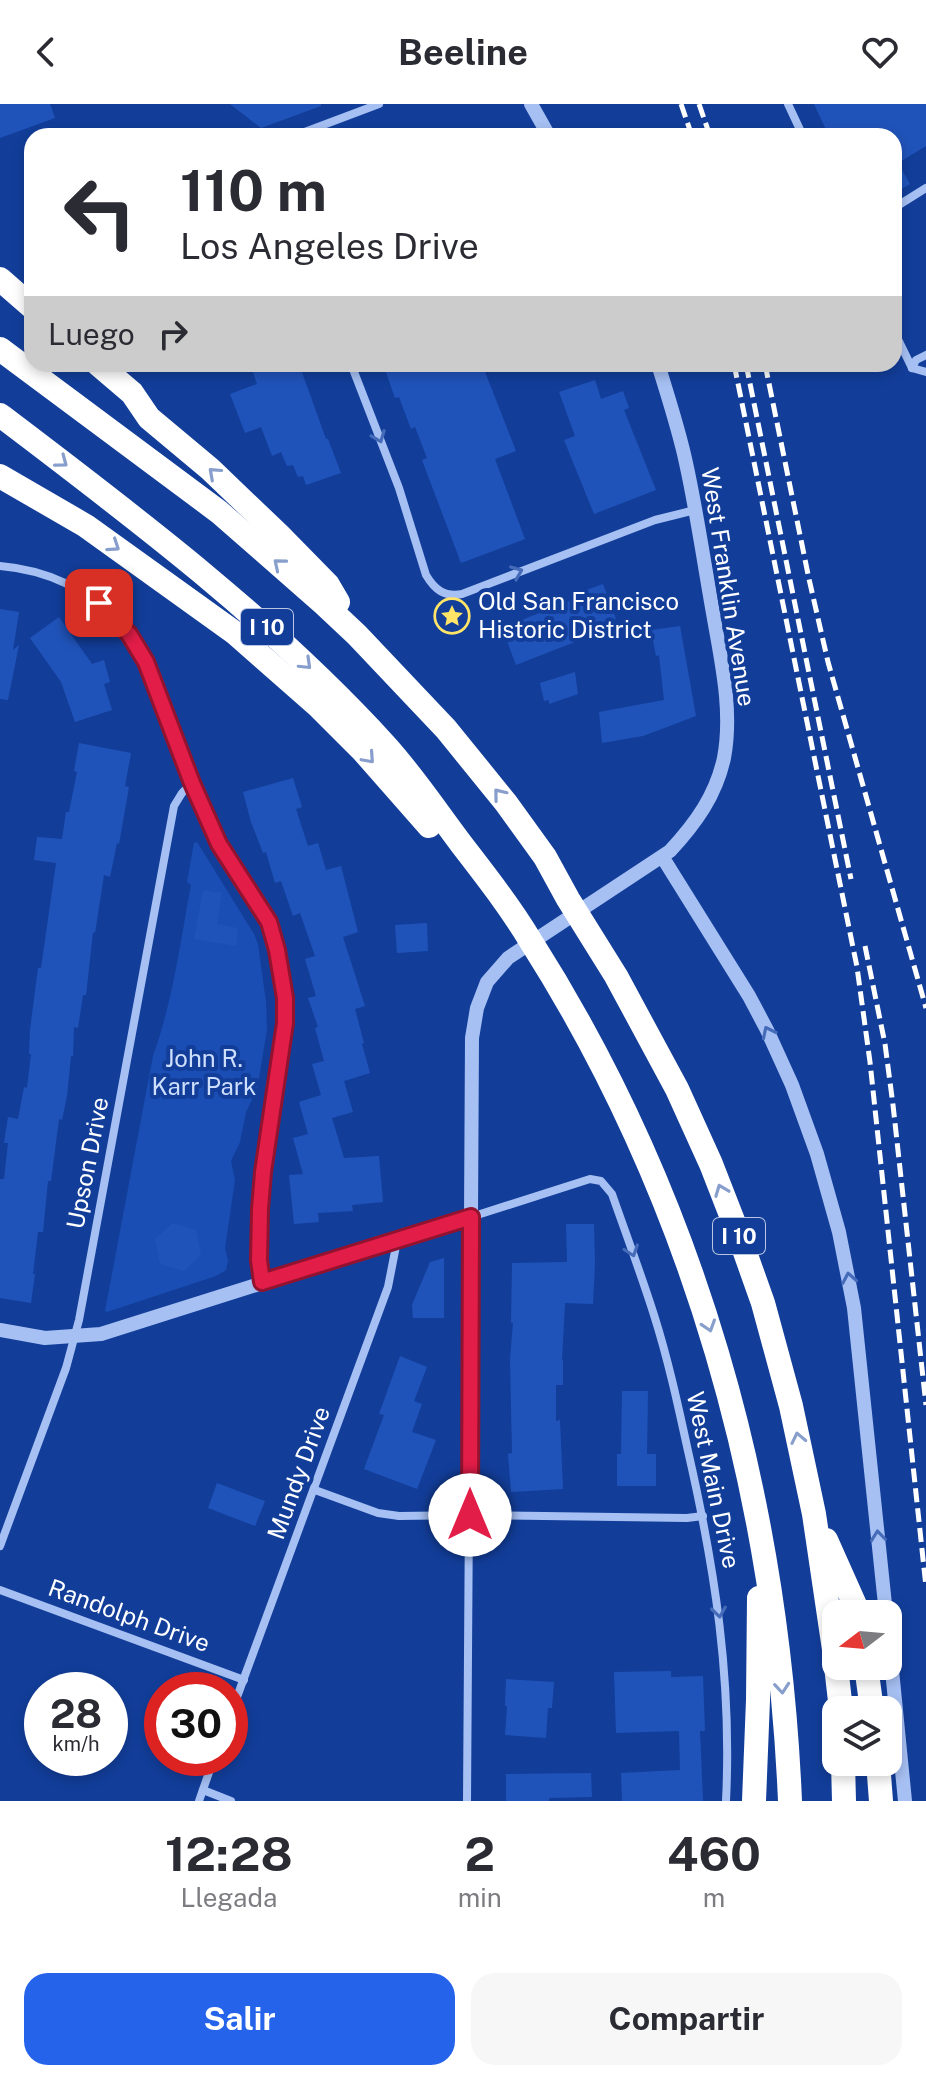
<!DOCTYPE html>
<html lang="es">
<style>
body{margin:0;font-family:"Public Sans",sans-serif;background:#f7f7f7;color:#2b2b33;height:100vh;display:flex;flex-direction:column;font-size:30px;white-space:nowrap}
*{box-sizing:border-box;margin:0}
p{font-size:26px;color:#7c7c81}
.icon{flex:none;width:44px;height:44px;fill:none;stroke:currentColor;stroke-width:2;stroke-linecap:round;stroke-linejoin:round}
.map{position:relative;height:1697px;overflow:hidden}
.details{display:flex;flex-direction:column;background:#fff;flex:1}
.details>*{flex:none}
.top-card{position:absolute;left:24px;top:24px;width:878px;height:244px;border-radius:24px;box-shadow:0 4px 12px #0003;background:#fff;color:#2b2b33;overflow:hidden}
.needle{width:52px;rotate:254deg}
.tools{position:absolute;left:822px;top:1496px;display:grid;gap:16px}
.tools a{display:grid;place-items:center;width:80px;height:80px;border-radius:16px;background:#fff;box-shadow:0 4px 12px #0003;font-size:40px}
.speed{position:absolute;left:24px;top:1568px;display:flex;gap:16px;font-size:40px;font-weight:700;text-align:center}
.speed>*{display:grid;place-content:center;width:104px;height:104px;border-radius:50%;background:#fff;box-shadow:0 4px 12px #0003;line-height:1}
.speed small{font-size:20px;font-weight:400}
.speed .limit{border:12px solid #d22;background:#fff;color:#111}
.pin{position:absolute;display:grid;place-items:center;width:68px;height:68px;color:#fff;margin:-34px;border-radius:16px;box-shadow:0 4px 12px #0006}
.me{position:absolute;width:88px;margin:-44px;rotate:0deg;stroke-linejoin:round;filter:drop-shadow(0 0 6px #0008)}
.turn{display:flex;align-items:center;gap:28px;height:168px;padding:0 24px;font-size:36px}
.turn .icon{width:104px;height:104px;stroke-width:2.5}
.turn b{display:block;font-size:56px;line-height:68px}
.then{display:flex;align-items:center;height:76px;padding:0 24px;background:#0003;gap:16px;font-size:30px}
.eta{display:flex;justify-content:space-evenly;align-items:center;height:136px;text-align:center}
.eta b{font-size:48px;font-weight:700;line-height:56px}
.button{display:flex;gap:16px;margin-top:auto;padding:16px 24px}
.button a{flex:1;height:92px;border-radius:24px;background:#2563eb;color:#fff;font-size:32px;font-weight:700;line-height:92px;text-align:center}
.button a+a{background:#f7f7f7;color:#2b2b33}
header{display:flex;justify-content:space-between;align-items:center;height:104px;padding:0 24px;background:#fff;font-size:36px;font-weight:700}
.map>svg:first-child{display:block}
</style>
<header><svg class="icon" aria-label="back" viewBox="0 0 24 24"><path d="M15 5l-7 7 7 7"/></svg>Beeline<svg class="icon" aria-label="heart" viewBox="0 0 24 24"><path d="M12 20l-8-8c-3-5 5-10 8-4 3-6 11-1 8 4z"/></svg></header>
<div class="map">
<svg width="926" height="1697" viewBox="0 0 926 1697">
<rect width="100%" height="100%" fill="#123e9a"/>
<path fill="#1a4eb4" d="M197,738L254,830L258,840L266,898L267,926L257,985L246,1008L240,1038L231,1057L235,1076L225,1144L228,1157L226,1166L216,1172L107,1208L105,1207L153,952C173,897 180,839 191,781L187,778L194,739Z"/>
<g fill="#2053b9">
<polygon points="0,0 50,0 55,14 0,34"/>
<polygon points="230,0 321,0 321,2 261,24"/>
<polygon points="814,0 926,0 926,42 898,59 910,80 894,89 894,32 829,32"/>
<polygon points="250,260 299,260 326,335 328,335 341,369 306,381 303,372 298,373 293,361 287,362 281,348 272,352 261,323 245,329 230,290 257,280"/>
<polygon points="383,260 482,260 516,347 495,355 525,435 461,459 422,356 427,354 415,323 411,325 399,293 395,294"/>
<polygon points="595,276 601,295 623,287 629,304 624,306 656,386 594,410 564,336 575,332 559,288"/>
<polygon points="603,480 616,515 614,515 618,526 604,531 603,527 516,561 503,526 508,524 507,522 577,494 575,490"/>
<polygon points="0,505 19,508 13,546 19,541 8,596 0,595"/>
<polygon points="59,513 92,560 104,556 110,578 104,580 112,606 75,618 61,578 30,534"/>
<polygon points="680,522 696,612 643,632 602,639 599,608 664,596 659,551 656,552 651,526"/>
<polygon points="575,568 578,590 549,600 549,596 544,597 540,579"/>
<polygon points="79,639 131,649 125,682 129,683 119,740 117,739 110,773 104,771 95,829 93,828 86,891 83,891 78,924 74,923 73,952 71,952 67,992 62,1016 59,1015 51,1077 48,1077 43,1128 38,1128 33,1170 35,1170 31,1199 0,1194 0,1075 4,1075 8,1039 4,1039 8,1013 18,1015 24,983 27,984 31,950 29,950 30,926 38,864 41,864 56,759 34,756 37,733 62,735 66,708 69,708 77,668 74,667"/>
<polygon points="293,674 302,703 296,705 308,742 318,739 326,766 341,762 358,828 343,833 365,902 355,905 364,939 362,940 370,969 344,977 353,1008 332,1014 344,1054 379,1052 383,1098 352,1101 353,1107 318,1109 319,1118 294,1120 289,1071 303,1070 293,1034 308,1030 299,998 321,991 312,960 324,957 315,924 318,923 308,894 316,892 305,855 315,852 300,809 293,812 281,777 275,779 266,748 263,749 251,718 243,688"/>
<polygon points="203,786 222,789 217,820 238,824 236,842 194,835"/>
<polygon points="427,819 428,847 397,849 395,821"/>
<polygon points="173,1119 196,1126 201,1151 184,1167 160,1160 155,1135"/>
<polygon points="566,1120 594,1120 595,1159 593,1200 565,1199 562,1256 563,1256 563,1281 556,1281 556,1317 560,1316 563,1385 511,1388 508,1350 512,1349 510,1255 513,1219 511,1219 512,1159 567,1158"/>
<polygon points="444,1154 444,1214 413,1214 412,1201 430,1158"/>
<polygon points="400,1252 427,1263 414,1297 422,1300 412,1328 436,1336 417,1385 364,1365 384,1311 379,1310"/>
<polygon points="622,1287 648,1287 647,1350 656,1350 656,1382 617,1382 617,1350 621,1350"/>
<polygon points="217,1379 265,1397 255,1422 208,1404"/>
<polygon points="671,1567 671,1573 703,1572 705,1627 700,1627 703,1697 622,1697 621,1669 680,1666 679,1627 616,1629 614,1568"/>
<polygon points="506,1575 554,1578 552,1604 548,1604 546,1634 505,1631 507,1602 505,1602"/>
<polygon points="591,1669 592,1693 549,1694 549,1697 506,1697 506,1670"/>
</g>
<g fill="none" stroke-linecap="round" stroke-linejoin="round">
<g stroke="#a6c0f3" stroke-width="8">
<polyline points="788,0 803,32"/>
<polyline points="294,32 379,0"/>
<polyline points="894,104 926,84"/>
<polyline points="894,227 912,264"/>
<path d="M351,260L399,384L426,471C435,486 444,493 462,490L655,416L695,406"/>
<polyline points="912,264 916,256 926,251"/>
<polyline points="912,264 926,268"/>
<path d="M0,462C47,466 86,484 118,518C143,544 153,578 165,610C182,653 197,699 219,740C230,760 243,778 255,797C260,805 267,814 270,823C281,854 285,887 285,919L260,1105L259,1156L262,1178"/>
<polyline points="315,1386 378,1409 399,1412 470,1411 687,1414 703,1412"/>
<polyline points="0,1442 66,1264 79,1216 174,702 182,689 192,679"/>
<polyline points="0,1486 244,1576"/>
<polyline points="230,1612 388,1183 397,1137"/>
<polyline points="203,1686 231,1697"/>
<polyline points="199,1697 214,1654"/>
<path d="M467,1697L471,1113L590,1075L601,1077L612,1090C626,1130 641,1170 654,1211C668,1255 678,1301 688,1347C715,1465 732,1575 726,1697"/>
</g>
<g stroke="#a6c0f3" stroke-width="14">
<polyline points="531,0 549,32"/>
<polyline points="663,754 749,892 767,926 792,981 817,1050 839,1128 854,1204 886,1510"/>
<path d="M0,1226L45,1234L101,1230L471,1113L472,934L477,904L487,878L508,854L670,747C696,719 716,691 724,654C733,606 721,556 713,509C704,459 697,409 686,359C679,326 668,293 658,260"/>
<polyline points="888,1526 905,1697"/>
</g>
<g stroke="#fff" stroke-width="24">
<polyline points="0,175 32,203"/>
<polyline points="0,245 219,408 324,500 357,531 446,625 506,699 545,753 568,795 616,872 677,985 711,1060 741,1137 763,1199 791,1302 814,1410 836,1559"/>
<polyline points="98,260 132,289 149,314 210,365 279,431 328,481 338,498"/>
<path d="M0,311C136,414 271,516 386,642C414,673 437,708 462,741C486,772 510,803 530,836C695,1095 777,1392 790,1697"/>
<polyline points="0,372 86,422 235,529 318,602 363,647 429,722"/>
<polyline points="826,1436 859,1510"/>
<polyline points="836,1562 841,1606"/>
<polyline points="866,1562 872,1606"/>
<polyline points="843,1658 844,1697"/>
<polyline points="878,1658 881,1697"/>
<polyline points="754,1697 758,1596 759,1494"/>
</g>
<g stroke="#fff" stroke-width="5" stroke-dasharray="14 6" stroke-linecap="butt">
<polyline points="681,0 692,32"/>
<polyline points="699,0 710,32"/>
<polyline points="734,260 857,863 870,958 926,1483"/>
<polyline points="746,260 851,775"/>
<polyline points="765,260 809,475 828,558 926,904"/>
<polyline points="865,842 885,940 893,1001 926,1301"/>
</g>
</g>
<defs><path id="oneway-chevron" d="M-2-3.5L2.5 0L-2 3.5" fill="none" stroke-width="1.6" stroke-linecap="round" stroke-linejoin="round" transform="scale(2)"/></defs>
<g stroke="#466cb9">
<use href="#oneway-chevron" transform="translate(379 333) rotate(69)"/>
<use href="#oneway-chevron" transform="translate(517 468) rotate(-22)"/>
<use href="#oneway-chevron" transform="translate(768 928) rotate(-116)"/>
<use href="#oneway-chevron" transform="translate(632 1147) rotate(71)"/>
<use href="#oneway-chevron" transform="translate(849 1174) rotate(-100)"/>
<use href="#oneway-chevron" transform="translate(878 1432) rotate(-96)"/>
<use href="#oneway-chevron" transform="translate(719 1508) rotate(82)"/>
</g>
<g stroke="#889ecc">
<use href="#oneway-chevron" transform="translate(62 358) rotate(37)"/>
<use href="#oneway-chevron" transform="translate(214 369) rotate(-138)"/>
<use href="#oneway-chevron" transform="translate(114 442) rotate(34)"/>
<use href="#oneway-chevron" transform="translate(279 460) rotate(-140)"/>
<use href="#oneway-chevron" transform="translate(306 560) rotate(44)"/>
<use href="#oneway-chevron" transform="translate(369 654) rotate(48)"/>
<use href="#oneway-chevron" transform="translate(499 690) rotate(-129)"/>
<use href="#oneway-chevron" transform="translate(721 1086) rotate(-111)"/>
<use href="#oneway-chevron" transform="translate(709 1222) rotate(72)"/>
<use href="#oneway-chevron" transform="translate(798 1334) rotate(-102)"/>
<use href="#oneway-chevron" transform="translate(782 1584) rotate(85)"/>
</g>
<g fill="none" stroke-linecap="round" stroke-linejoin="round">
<defs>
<polyline id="route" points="99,499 129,530 146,558 192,679 219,740 269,818 277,846 285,894 285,919 263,1068 260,1105 259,1156 262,1178 471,1113 470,1411"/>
</defs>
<use href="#route" stroke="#92132f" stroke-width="20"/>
<use href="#route" stroke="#e11d48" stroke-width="14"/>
</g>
<defs>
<symbol id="sight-ring" viewBox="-11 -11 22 22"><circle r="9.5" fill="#123e9a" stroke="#ffe468" stroke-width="1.5"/><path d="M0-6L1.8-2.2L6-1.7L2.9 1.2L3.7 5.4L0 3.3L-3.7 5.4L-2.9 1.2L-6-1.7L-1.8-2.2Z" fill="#ffe468"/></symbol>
</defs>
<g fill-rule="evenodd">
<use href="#sight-ring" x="432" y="492" width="40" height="40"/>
</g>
<g text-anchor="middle" stroke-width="8" stroke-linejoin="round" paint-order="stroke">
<g fill="#123e9a" stroke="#b8c5e1" stroke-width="2">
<rect x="241" y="505" width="52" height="36" rx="6"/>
<rect x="713" y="1114" width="52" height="36" rx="6"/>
</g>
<g font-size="22" font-weight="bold" fill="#fff">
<text x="267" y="531">I 10</text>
<text x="739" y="1140">I 10</text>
</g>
<g font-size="24" fill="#fff" stroke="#123e9a">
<text transform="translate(728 483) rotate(81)" y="8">West Franklin Avenue</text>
<text transform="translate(88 1059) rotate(-79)" y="8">Upson Drive</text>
<text transform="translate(299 1369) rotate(-70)" y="8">Mundy Drive</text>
<text transform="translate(713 1376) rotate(78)" y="8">West Main Drive</text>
<text transform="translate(129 1512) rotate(20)" y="8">Randolph Drive</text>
</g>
<g font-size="24" fill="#fff" stroke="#123e9a" text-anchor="start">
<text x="478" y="506">Old San Francisco<tspan x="478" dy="28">Historic District</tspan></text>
</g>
<g font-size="24" fill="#cedefd" stroke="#123e9a">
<text x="204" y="963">John R.<tspan x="204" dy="28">Karr Park</tspan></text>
</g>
</g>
</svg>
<div class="tools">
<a><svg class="needle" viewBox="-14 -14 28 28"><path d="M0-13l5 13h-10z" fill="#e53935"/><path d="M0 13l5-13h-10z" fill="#7c7c81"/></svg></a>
<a><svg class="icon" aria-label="layers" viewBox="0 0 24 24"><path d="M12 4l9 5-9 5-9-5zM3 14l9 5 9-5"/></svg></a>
</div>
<div class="speed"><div>28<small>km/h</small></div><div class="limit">30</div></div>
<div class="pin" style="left:99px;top:499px;background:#d93025"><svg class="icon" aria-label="arrive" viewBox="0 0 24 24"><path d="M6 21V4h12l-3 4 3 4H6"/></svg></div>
<svg class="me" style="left:470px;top:1411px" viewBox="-20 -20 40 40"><circle r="19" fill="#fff"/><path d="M0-13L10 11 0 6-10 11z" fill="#e11d48"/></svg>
<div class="top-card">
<div class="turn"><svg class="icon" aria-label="left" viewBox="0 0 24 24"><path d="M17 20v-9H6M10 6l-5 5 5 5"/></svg><div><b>110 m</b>Los Angeles Drive</div></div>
<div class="then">Luego<svg class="icon" aria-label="right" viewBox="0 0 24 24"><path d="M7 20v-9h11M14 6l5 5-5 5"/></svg></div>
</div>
</div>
<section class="details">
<div class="eta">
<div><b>12:28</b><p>Llegada</p></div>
<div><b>2</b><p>min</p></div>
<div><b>460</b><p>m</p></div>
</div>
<div class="button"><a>Salir</a><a>Compartir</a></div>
</section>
